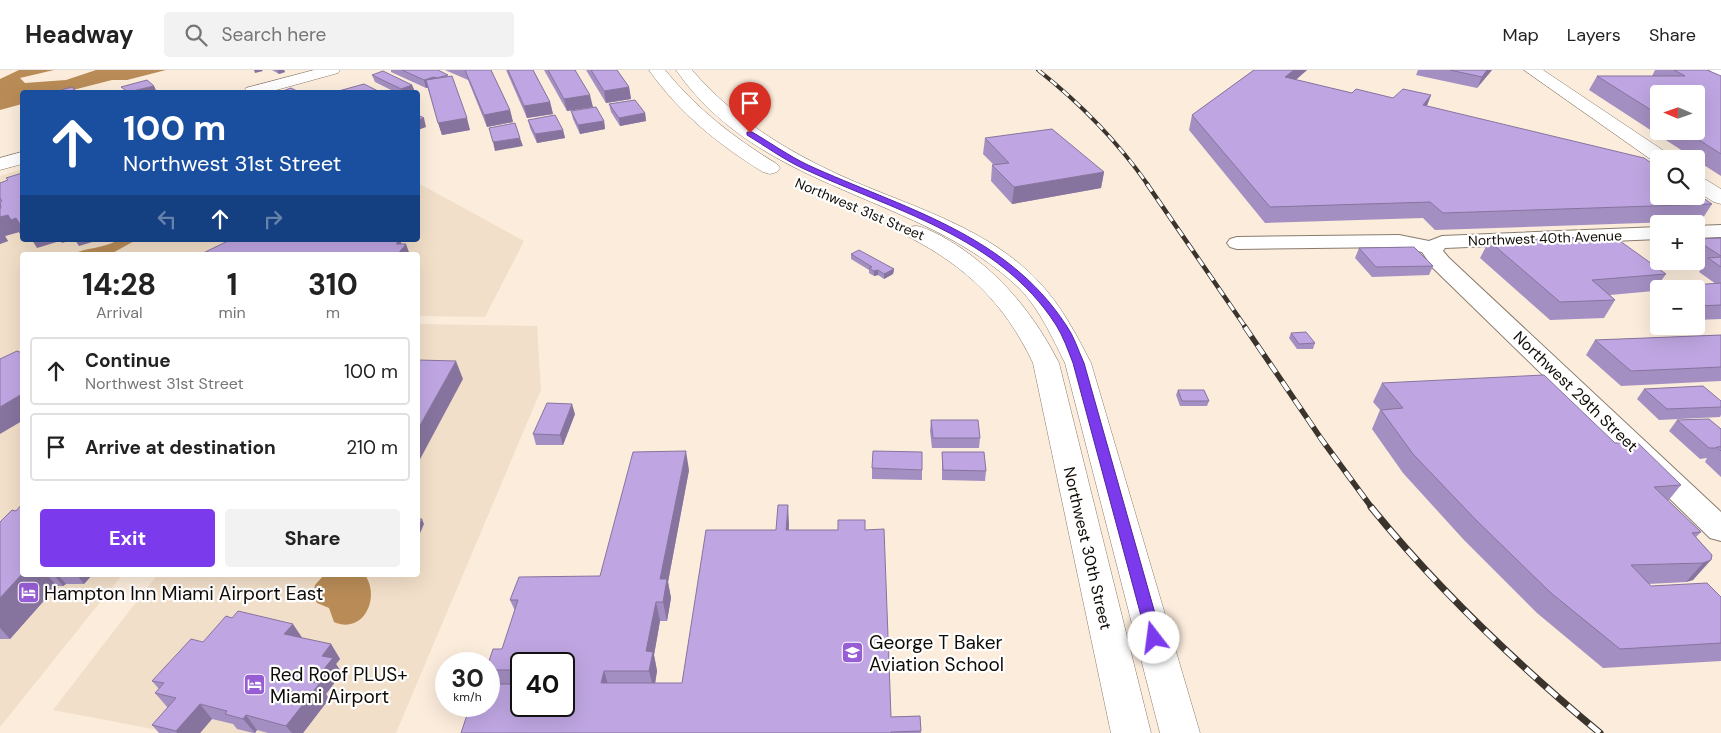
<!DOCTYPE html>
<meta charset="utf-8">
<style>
body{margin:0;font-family:"DM Sans",sans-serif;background:#f2f2f2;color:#222;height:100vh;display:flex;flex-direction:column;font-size:19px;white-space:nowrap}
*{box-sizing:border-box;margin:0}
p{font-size:16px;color:#767676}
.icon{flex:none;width:28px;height:28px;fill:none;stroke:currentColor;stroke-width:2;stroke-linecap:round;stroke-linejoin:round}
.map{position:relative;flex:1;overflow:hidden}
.drawer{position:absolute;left:20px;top:182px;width:400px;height:325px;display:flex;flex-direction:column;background:#fff;border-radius:5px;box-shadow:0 5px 20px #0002}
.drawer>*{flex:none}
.hud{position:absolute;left:20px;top:20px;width:400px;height:152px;border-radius:5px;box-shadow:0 5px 20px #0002;background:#1a4fa0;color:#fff;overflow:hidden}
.needle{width:32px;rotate:272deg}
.buttons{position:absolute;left:1650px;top:15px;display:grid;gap:10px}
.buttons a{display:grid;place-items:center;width:55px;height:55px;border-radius:5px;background:#fff;box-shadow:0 5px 20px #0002;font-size:25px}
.speed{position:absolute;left:435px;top:582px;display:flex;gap:10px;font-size:25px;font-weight:700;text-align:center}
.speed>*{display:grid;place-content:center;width:65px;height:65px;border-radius:50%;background:#fff;box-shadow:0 5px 20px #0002;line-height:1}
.speed small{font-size:12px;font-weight:400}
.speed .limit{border:2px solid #111;border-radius:8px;background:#fff;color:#111}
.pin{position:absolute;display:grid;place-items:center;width:42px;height:42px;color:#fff;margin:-51px -21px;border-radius:50% 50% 50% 0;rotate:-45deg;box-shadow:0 0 5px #0007}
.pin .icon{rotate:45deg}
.me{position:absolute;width:55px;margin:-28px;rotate:345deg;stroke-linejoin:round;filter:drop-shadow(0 0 4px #0008)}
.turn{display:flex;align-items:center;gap:18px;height:105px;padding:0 20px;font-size:22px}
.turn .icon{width:65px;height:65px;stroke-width:2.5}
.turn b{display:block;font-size:35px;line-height:42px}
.lanes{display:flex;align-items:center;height:48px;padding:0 20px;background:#0003;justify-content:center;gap:25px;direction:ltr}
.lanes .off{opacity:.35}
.eta{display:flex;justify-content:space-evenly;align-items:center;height:85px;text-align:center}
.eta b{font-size:30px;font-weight:700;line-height:35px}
.action{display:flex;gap:10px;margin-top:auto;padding:10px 20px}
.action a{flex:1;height:58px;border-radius:5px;background:#7c3aed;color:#fff;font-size:20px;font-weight:700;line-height:58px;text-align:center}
.action a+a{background:#f2f2f2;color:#222}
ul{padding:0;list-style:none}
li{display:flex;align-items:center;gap:15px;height:68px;margin:0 10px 8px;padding:0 10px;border:2px solid #e0e0e0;border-radius:5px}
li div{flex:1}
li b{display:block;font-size:19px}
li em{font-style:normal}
header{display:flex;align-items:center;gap:30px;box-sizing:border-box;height:70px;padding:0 25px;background:#fff;border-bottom:1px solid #e0e0e0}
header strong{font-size:24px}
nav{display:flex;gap:28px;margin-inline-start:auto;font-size:18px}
.search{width:350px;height:45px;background:#f2f2f2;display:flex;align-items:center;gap:12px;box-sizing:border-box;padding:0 18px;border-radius:5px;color:#767676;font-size:19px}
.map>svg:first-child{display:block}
</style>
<header>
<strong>Headway</strong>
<div class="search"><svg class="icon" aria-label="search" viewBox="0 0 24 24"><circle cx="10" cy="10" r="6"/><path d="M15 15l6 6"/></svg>Search here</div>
<nav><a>Map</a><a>Layers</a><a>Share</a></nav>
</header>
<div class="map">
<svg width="1721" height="663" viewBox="0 0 1721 663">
<rect width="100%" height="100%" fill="#fbecdc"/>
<g fill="#f2dfc9">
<polygon points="22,99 22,170 418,170 418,113 524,171 485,247 418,246 418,185 22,185 22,505 122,505 0,657 0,106"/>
<polygon points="418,254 537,256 541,320 396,663 174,663 53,640 157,505 418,505"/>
</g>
<g fill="#b98c57">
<polygon points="19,0 54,0 20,8 25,13 66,10 96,0 166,0 127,10 112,10 65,22 22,22 22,34 0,40 0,9"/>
<path d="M118,170H136L109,185H71C86,177 103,179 118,170Z"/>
<path d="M324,505H365C381,528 363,565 334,552L329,538L317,533L313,527L315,515Z"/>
</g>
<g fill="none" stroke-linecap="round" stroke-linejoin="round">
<defs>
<g id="minor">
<polygon points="1709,0 1721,0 1721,8 1716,6"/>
<polygon points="1721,155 1721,167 1696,168 1696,156"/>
<polygon points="1659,157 1659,169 1445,178 1443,181 1449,188 1721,442 1721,471 1710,468 1433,198 1422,182 1399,177 1237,179 1230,177 1227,173 1230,169 1237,167 1399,165 1429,171 1442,166"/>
</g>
<g id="tertiary">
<polygon points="314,0 340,0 338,3 269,22 244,22 246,18"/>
<path d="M649,0H665C697,39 734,68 777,94L780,98L777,102L770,104L763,102C719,75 679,43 649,0Z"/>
<path d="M676,0H692C736,51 791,84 853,111C916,138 989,159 1038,211C1061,235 1076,264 1091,293L1200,663H1160L1065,293C1052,267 1040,240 1020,219C919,122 762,124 676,0Z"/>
<polygon points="1524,0 1543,0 1670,85 1672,89 1659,89 1659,94 1656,93"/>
<polygon points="22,82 22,94 0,100 0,88"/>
<polygon points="1696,106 1703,108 1721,119 1721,134 1714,132 1696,121"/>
<path d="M917,156C930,159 943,167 955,174C1001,204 1034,244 1059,293L1151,663H1111L1033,293C1005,234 967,197 909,167L906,162L909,157Z"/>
</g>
</defs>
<use href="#minor" stroke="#897c6e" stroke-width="2"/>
<use href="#tertiary" stroke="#897c6e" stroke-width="1"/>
<use href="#minor" fill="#fff" fill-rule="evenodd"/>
<use href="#tertiary" fill="#fff" fill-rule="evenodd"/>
<defs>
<path id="rail-far3" d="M1038,0C1080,33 1117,71 1148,115"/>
<polyline id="rail-far2" points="1147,114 1246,258"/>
<polyline id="rail-far1" points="1245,257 1322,370 1372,438"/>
<path id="rail" d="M1371,437C1439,521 1517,594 1600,663"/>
</defs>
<use href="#rail-far3" stroke="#3b342d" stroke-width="4"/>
<use href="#rail-far2" stroke="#3b342d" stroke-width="4.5"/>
<use href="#rail-far1" stroke="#3b342d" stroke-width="5.5"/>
<use href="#rail" stroke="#3b342d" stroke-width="7"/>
<use href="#rail-far3" stroke="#fff" stroke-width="2.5" stroke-dasharray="8" stroke-linecap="butt"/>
<use href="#rail-far2" stroke="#fff" stroke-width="3" stroke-dasharray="9" stroke-linecap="butt"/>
<use href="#rail-far1" stroke="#fff" stroke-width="4" stroke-dasharray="11" stroke-linecap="butt"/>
<use href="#rail" stroke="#fff" stroke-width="5" stroke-dasharray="14" stroke-linecap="butt"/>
</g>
<g fill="#a48fc2" fill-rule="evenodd">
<polygon points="272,0 284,0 285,2 279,4"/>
<polygon points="391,0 438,0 449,7 470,60 442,65 428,18 426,18 391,2"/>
<polygon points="445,0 491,0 510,40 513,52 487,57 468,10"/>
<polygon points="506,0 533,0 550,32 553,44 527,48"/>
<polygon points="544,0 575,0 593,37 567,41"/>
<polygon points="586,0 617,0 629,17 631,29 606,33"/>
<polygon points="1254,0 1307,0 1296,10 1352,23 1393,28 1431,25 1427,36 1712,134 1701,151 1435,160 1423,148 1265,153 1189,60 1192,45"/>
<polygon points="1418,0 1492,0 1477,18 1416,5"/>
<path d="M1655,0H1707L1721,6V106L1696,90V89H1695L1589,20L1597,6H1652ZM1659,24L1696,61H1659Z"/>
<polygon points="372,5 412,15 415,22 395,22 375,12"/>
<polygon points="609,34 645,43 646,51 620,56 611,42"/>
<polygon points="571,41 604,51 605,59 580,64 573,49"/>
<polygon points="528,50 563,60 565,68 537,73 530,58"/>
<polygon points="985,68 1104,102 1101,118 1012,134 991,111 992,95 994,95 983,84"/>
<polygon points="22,103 22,167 19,162 5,166 8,171 0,174 0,113 8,111"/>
<polygon points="1721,168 1721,249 1696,250 1696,219 1662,219 1663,217 1716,214 1699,202 1704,195 1696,190 1696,169"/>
<polygon points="1489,171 1666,204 1654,221 1610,225 1615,230 1604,248 1550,250 1480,188"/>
<polygon points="1359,178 1433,196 1429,205 1372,207 1355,188"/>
<polygon points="851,184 894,199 893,204 884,209 878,205 874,206 869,203 869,200 851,189"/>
<polygon points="1659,223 1659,234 1654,231"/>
<polygon points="1291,263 1315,273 1313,279 1297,279 1289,268"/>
<polygon points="1721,265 1721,311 1621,316 1586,285 1595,270"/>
<polygon points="1382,313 1615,373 1681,415 1668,431 1701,462 1696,467 1712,485 1693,510 1686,512 1648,514 1651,516 1721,527 1721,591 1603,598 1537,543 1464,470 1403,403 1372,359 1380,340 1373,332"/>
<polygon points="1644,319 1721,331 1721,345 1720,347 1659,350 1637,329"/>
<polygon points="1178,320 1209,331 1207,336 1180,336 1176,325"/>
<polygon points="575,344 563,375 536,375 533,364"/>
<polygon points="931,350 980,368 979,378 932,378 930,361"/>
<polygon points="1677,350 1721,359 1721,407 1705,392 1707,388 1700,389 1669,361"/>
<polygon points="942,382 986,401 985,411 942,410"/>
<polygon points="872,398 922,400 922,410 872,409"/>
<path d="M689,400L668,512L671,528L667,551H660L654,585L657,601L655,613H682L776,460L789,454V460H865L891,647L920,646L921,663H461L492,614L489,607V594L502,579L515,541L510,530L600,506ZM521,594H564V636H521Z"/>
<polygon points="0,452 22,505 92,505 84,514 66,514 63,516 57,516 10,569 0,569"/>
<polygon points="302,568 331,574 340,589 336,594 342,603 326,624 329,629 303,663 268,663 257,660 255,663 253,663 237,659 233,654 212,649 200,663 159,663 152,655 168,638 155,623 159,619 152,611 203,572"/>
</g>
<g fill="#86749e">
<polygon points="254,0 262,0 263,1 255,3"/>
<polygon points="277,0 284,0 285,2 279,4"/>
<polygon points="1294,0 1307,0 1281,22 1285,7"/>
<polygon points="1487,0 1492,0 1477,18 1482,7"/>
<polygon points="434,7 437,15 426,18 424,10"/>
<polygon points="412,15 415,22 402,22 401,19"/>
<polygon points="154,16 156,20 144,22 128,22"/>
<polygon points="629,17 631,29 606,33 604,21"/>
<polygon points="75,20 77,22 64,22"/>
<polygon points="590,25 593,37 567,41 564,29"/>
<polygon points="1431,25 1425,40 1423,35"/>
<polygon points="550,32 553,44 527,48 524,36"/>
<polygon points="510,40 513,52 487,57 484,45"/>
<polygon points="645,43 646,51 620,56 619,48"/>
<polygon points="424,48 426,57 418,60 418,50"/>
<polygon points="467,48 470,60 442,65 438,53"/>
<polygon points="604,51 605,59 580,64 578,55"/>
<polygon points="563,60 565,68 537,73 535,64"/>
<polygon points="520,68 523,76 495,81 493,72"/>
<polygon points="1104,102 1101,118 1012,134 1014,117"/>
<polygon points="8,145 19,162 5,166 8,171 0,174 0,147"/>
<polygon points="16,148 22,158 22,167 11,150"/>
<polygon points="32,170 60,170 60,171 37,178"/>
<polygon points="60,170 72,170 62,173"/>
<polygon points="75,170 99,170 79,176"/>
<polygon points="400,170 403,178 406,174 410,185 397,185 396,174"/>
<polygon points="894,199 893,204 884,209 884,204"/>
<polygon points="878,200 878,205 874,206 874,201"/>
<polygon points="456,291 463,309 418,393 418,359"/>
<polygon points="22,324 22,351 0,364 0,337"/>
<polygon points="572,334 575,344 563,375 560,365"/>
<polygon points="686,381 689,400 668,512 671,528 667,551 663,532 660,509"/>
<polygon points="788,435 789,454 787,479 786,460"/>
<polygon points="422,449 424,454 418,468 418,458"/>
<polygon points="1711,490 1693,510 1686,512 1703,493"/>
<polygon points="22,504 22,505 47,505 57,516 10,569 0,558 0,528"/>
<polygon points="54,505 58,505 66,514 63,516"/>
<polygon points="77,505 92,505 84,514"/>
<polygon points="656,532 660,551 654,585 657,601 654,620 649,601 646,581"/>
<polygon points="293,554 303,569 284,564"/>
<polygon points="331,574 340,589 336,594 342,603 326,624 329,629 303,663 292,663 286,656 313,612 322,586"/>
<polygon points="604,601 610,621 601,613"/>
<polygon points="200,634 212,649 200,663 177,663 176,661"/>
<polygon points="246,645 257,660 255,663 243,649"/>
</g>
<g fill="#bfa6e2" stroke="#86749e">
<polygon points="402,0 438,0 448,5 437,8 434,7 424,10"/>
<polygon points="465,0 491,0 510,40 484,45"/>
<polygon points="508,0 533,0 550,32 524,36"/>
<polygon points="548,0 575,0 590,25 564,29"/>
<polygon points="591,0 617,0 629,17 604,21"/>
<polygon points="1254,0 1294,0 1285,7 1352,23 1356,19 1393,28 1403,19 1431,25 1423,35 1644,88 1659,98 1659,126 1696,126 1696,123 1712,134 1443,143 1430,132 1270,137 1192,45"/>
<polygon points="1450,0 1487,0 1482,7"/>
<polygon points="1674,0 1707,0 1721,6 1721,84 1685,61 1696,61 1696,24 1659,24 1659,45 1597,6 1685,6"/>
<polygon points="383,1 412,15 401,19 372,5"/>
<polygon points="452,6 467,48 438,53 426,10"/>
<polygon points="147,10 154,16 128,22 121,17"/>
<polygon points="364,14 380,22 335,22"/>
<polygon points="72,17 75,20 64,22 61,20"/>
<polygon points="291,18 299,22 280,22"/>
<polygon points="635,30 645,43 619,48 609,34"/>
<polygon points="596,37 604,51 578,55 571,41"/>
<polygon points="418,45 424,48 418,50"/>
<polygon points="555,45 563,60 535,64 528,50"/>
<polygon points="515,53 520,68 493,72 489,58"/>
<polygon points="1052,59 1104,102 1014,117 992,95 1009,93 985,68"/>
<polygon points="22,103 22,157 16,148 11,150 8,145 0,147 0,138 1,138 0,132 2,131 0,128 0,113 8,110 6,108"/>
<polygon points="1613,166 1666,204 1592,210 1615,230 1560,232 1489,171"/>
<polygon points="1721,168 1721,186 1696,170 1696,169"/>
<polygon points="230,170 400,170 396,174 406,174 397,185 199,185"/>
<polygon points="1414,177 1433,196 1376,197 1359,178"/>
<polygon points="859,180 894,199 884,204 878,200 874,201 869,198 872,197 851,184"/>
<polygon points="1721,187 1721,197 1708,188"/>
<polygon points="1721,213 1721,235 1696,236 1696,219 1666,219 1663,217"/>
<polygon points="1306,262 1315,273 1299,274 1291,263"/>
<polygon points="1721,265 1721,297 1631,301 1595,270"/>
<polygon points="17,281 22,283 22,324 0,337 0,289"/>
<polygon points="418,290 456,291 418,359"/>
<polygon points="1544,305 1615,373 1637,372 1681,415 1654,417 1701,462 1692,463 1712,485 1711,490 1703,493 1631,495 1651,516 1707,513 1721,527 1721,573 1620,579 1551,523 1476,450 1413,384 1381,340 1403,338 1382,313"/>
<polygon points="1703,316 1721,331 1721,337 1667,339 1644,319"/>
<polygon points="1178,320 1204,320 1209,331 1182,331"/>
<polygon points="547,333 572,334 560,365 533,364"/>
<polygon points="1709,349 1721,359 1721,377 1717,377 1716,378 1709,378 1677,350"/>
<polygon points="931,350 978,350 980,368 933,368"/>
<polygon points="1717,377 1721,377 1721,381"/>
<polygon points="686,381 660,509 667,509 663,532 656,532 646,581 653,582 649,601 604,601 601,613 682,613 706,460 776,460 778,435 788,435 786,460 838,460 838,450 865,450 865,460 884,459 891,647 920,646 921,661 891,662 891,663 461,663 470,636 489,636 489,614 521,614 521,636 564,636 564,594 521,594 521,600 489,600 489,594 488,594 493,579 502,579 518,530 510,530 519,507 600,506 633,382"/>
<polygon points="873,381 922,382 922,400 872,398"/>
<polygon points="942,382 984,382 986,401 943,400"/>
<polygon points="22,434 22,504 0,528 0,452 12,440 16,441"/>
<polygon points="418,449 422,449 418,458"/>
<polygon points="238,541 293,554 284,564 331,574 322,586 333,588 313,612 319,614 286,656 246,645 243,649 225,644 227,641 200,634 176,661 152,655 176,628 155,623 164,613 152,611 191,569 203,572 226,546 232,548"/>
</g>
<path fill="#7c3aed" stroke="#51269a" d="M747,62H752C771,73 789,86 808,95C902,138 1006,163 1066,255C1074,266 1078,280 1084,293L1162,568L1160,572L1154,574L1149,572L1147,568L1073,293C1068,280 1063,266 1056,255C999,166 892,140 802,98C783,89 765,76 747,65Z"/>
<defs>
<symbol id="hotel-square" viewBox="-11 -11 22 22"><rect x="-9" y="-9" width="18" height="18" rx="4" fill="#975dd5" stroke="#fff"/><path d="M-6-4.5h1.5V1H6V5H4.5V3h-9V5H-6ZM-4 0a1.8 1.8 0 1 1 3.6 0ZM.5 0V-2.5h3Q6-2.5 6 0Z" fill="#fff"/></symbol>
<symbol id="school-square" viewBox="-11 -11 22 22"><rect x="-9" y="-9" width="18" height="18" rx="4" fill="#975dd5" stroke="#fff"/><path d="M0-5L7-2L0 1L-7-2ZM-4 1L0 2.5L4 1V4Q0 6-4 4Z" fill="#fff"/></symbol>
</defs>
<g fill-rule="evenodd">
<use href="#hotel-square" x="16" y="510" width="25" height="25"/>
<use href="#school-square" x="840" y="570" width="25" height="25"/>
<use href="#hotel-square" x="242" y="602" width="25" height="25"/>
</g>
<g text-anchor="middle" stroke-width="4.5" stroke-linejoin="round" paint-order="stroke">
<g font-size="14" fill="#100b06" stroke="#fff">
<text transform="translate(860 139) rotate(23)" y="5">Northwest 31st Street</text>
<text transform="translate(1545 168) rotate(-2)" y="5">Northwest 40th Avenue</text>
</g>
<g font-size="16" fill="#100b06" stroke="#fff">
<text transform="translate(1576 321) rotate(44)" y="6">Northwest 29th Street</text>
<text transform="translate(1088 478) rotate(77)" y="6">Northwest 30th Street</text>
</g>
<g font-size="19" fill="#100b06" stroke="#fff" text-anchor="start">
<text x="44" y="530">Hampton Inn Miami Airport East</text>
<text x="869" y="579">George T Baker<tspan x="869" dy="22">Aviation School</tspan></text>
<text x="270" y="611">Red Roof PLUS+<tspan x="270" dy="22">Miami Airport</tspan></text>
</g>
</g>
</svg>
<div class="buttons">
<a><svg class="needle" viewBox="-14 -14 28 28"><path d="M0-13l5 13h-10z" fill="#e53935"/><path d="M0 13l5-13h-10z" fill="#767676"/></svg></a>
<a><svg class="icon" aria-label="search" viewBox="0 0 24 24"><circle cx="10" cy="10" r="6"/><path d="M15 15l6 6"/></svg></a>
<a>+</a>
<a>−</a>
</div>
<div class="speed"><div>30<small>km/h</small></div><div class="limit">40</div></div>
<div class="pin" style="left:750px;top:63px;background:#d93025"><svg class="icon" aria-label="arrive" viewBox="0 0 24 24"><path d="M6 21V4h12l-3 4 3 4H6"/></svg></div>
<svg class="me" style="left:1154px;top:568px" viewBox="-20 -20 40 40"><circle r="19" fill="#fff"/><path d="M0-13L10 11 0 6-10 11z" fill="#7c3aed"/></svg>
<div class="hud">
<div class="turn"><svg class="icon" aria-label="ahead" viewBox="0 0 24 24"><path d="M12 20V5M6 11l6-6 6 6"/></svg><div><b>100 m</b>Northwest 31st Street</div></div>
<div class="lanes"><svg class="icon off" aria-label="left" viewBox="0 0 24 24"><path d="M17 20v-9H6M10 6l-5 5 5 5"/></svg><svg class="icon" aria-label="ahead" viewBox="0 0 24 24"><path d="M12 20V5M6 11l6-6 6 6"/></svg><svg class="icon off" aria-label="right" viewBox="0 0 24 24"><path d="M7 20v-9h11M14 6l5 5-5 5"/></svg></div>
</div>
<section class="drawer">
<div class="eta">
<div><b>14:28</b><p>Arrival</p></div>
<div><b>1</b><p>min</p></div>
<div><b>310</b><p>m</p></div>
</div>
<ul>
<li><svg class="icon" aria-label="ahead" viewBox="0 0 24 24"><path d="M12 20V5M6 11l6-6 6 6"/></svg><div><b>Continue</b><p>Northwest 31st Street</p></div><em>100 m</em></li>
<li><svg class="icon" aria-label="arrive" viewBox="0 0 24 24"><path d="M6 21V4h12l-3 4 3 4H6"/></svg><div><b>Arrive at destination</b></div><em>210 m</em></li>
</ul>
<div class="action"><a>Exit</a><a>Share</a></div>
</section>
</div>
